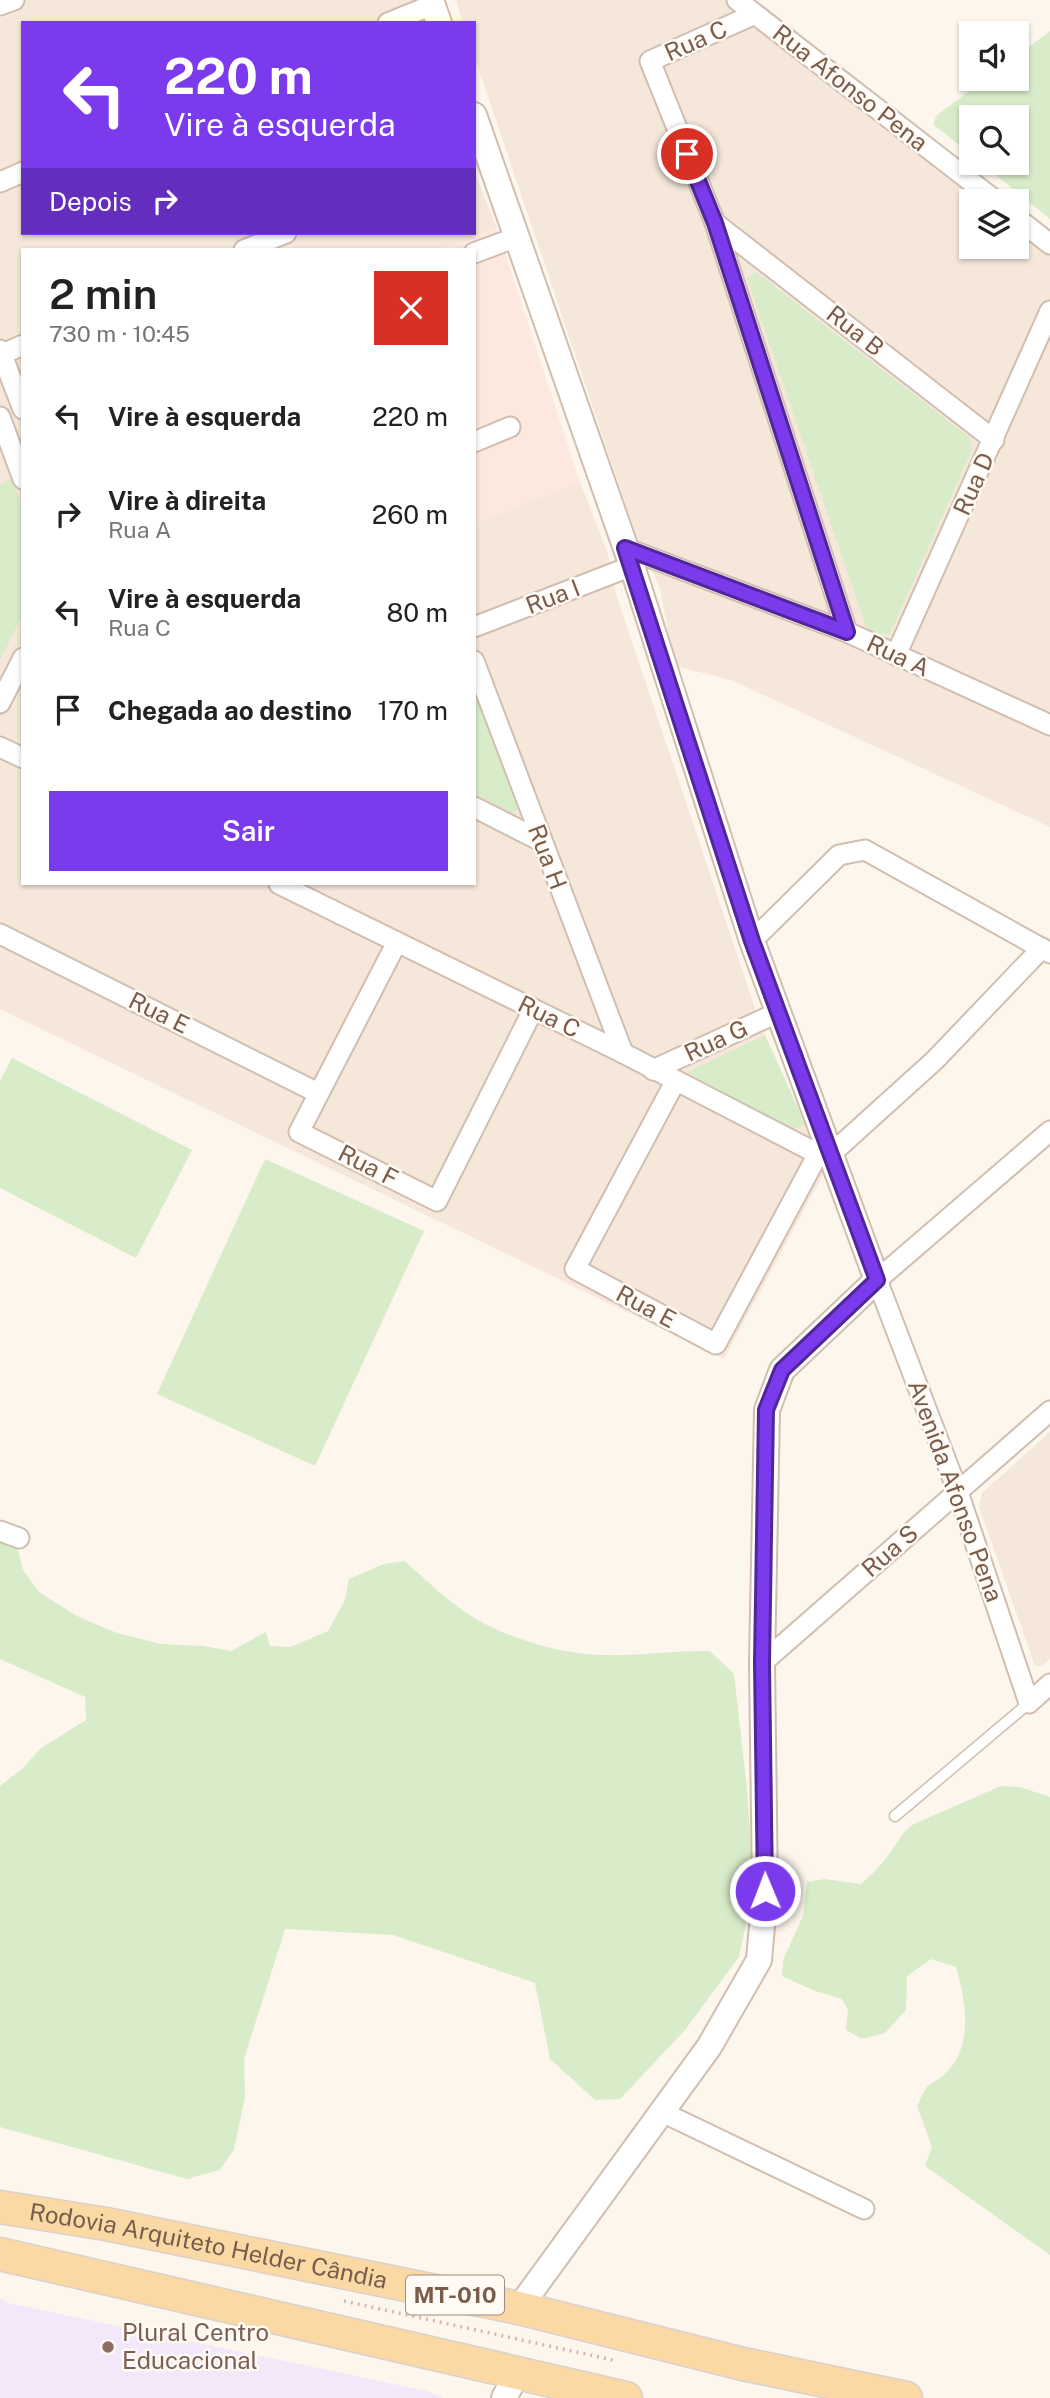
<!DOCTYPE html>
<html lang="pt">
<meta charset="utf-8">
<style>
body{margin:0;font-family:"Public Sans",sans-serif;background:#f2f2f2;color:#222;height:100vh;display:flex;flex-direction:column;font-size:26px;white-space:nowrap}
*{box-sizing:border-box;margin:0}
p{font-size:23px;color:#767676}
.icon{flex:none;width:38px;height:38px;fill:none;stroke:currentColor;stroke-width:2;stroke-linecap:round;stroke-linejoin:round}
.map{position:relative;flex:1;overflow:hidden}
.sheet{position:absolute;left:21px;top:248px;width:455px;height:637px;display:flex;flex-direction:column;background:#fff;border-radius:0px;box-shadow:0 2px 5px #0004}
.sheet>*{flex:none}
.top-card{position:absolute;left:21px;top:21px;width:455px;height:214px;border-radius:0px;box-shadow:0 2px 5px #0004;background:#7c3aed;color:#fff;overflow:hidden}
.tools{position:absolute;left:959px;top:21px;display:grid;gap:14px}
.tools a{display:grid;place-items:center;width:70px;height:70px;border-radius:0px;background:#fff;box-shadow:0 2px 5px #0004;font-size:35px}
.pin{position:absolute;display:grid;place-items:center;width:60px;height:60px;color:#fff;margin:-30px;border:4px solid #fff;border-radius:50%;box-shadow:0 2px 7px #0007}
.me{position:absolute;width:77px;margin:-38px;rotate:359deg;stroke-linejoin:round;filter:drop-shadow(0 0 5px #0008)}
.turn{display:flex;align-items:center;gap:24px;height:147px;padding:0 28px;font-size:32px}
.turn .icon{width:91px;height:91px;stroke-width:2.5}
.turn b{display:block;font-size:49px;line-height:60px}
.then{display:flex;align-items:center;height:66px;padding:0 28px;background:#0003;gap:14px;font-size:26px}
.round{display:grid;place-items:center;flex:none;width:74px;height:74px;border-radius:0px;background:#f2f2f2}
.overview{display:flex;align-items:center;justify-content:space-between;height:119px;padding:0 28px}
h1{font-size:42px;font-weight:600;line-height:52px}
.action{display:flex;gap:14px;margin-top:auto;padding:14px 28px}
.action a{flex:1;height:80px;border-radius:0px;background:#7c3aed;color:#fff;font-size:28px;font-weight:600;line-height:80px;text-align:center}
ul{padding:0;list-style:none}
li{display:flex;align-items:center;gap:21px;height:98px;padding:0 28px}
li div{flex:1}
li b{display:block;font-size:26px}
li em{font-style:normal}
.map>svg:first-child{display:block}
</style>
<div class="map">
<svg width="1050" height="2398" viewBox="0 0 1050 2398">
<rect width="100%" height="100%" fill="#fdf6ec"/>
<g fill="#f5e8da">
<polygon points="0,0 417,0 424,23 23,23 23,233 474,233 474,171 497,228 440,250 23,250 23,884 474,884 474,523 580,482 607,551 617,597 754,1005 765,1035 826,1169 724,1359 0,1009"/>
<polygon points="456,0 737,0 996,201 971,201 971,247 1017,247 1017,218 1050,244 1050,827 731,680 675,666 660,589 635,532 474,55 474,23 463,23"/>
<polygon points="1050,1432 1050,1659 1041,1666 1035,1666 979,1507 982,1493"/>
</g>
<polygon fill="#fde8e0" points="497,228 580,482 474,523 474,250 440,250"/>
<polygon fill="#f3e8fa" points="0,2299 4,2299 4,2302 427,2391 443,2398 0,2398"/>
<g fill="#d8ecc9">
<polygon points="1050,31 1050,219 981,163 1017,163 1017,117 971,117 971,155 933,124 937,115 986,79 1017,79 1017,56"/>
<polygon points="756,272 970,438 972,450 890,634 877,635 866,627 747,278"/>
<polygon points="12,478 23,511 23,614 0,660 0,485"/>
<polygon points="474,691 519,809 511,813 474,793"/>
<polygon points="765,1035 805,1124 791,1130 687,1072"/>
<polygon points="12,1058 192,1150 136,1258 0,1188 0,1081"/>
<polygon points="265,1159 424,1231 315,1466 157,1394"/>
<path d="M0,1541L17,1546L23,1570L39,1592L77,1616L117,1633L161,1644L203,1646L231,1651L266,1632L270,1646L291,1647L328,1631L345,1600L349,1579L384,1564L405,1561C430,1584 455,1608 485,1624C512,1638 556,1652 587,1654C628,1658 669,1650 710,1651L734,1674L747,1788L754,1888L739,1957L685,2030L620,2099L595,2100L550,2059L535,1983L393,1935L285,1929L244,2059L245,2097L234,2149L220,2170L187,2179L0,2127V1786L23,1768L41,1748L86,1720L85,1697L0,1659Z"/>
<path d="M1001,1786L1020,1787L1050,1797V2255L925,2166L932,2147L917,2106C920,2100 923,2092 927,2087C932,2082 940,2079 945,2074C974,2046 966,2002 956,1967L931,1959L907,1976L906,2010L885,2033L862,2039L846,2030L848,2010L842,1999L815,1991L782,1976L783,1960L803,1916L807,1882L825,1879L861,1884C873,1874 883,1863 892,1850C900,1839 902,1832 914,1824Z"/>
</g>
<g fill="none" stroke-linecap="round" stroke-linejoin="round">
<defs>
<polyline id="service" points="895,1816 1029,1703"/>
<g id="minor">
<polyline points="737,0 996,201"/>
<polyline points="0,5 14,0"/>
<polyline points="755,14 650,61 715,223 847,632"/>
<polyline points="388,23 432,5"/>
<polyline points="0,182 23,172"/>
<polyline points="1017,218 1050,244"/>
<polyline points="715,223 994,440"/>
<polyline points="244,250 286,233"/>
<polyline points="474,253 517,237"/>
<polyline points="0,350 23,409"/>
<polyline points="0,355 23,345"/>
<polyline points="0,417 23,479"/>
<polyline points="474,442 510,427"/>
<polyline points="625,548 847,632 1050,725"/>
<polyline points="474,627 632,566"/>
<polyline points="896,655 1050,311"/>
<polyline points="474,661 623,1053"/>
<polyline points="0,703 23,658"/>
<polyline points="0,747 23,758"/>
<polyline points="474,807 541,841"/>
<polyline points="279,884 623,1053 818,1154 831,1154 935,1060 1042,948"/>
<polyline points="0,934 318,1093"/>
<polyline points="752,941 839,855 865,850 1050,953"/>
<polyline points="397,942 299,1132 437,1201 533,1010"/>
<polyline points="653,1070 779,1012"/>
<polyline points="675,1082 575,1269 716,1344 818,1154"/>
<polyline points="1050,1131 877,1280 958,1492 1029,1703 1050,1684"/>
<polyline points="0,1531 19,1538"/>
<polyline points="762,1663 1050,1411"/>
<polyline points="662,2112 864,2209"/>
</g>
<g id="tertiary">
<polyline points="431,0 439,23"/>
<polyline points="474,115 632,566 752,941 877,1280 782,1370 767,1410 762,1663 765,1891 759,1960 709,2047 519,2308"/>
<polyline points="504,2398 517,2374"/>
</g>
<g id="primary">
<path id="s1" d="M0,2207L106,2224L519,2308L743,2364L906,2398"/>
<polyline points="0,2254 626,2398"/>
</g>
</defs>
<use href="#service" stroke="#d1beb0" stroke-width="13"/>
<use href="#minor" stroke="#d1beb0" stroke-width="23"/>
<use href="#tertiary" stroke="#d1beb0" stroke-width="28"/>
<use href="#primary" stroke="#dad1cd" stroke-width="35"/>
<polyline stroke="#d9b8a5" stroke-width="3.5" stroke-dasharray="2 5" stroke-linecap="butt" points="344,2301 613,2360"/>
<use href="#service" stroke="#fff" stroke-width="10"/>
<use href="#minor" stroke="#fff" stroke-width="19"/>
<use href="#tertiary" stroke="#fff" stroke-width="24"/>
<use href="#primary" stroke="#fbd9a5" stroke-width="32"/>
</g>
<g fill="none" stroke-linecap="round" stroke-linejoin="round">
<defs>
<polyline id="route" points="687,154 715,223 847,632 625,548 752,941 877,1280 782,1370 766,1410 762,1663 765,1891"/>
</defs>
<use href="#route" stroke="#51269a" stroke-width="18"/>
<use href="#route" stroke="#7c3aed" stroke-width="12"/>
</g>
<circle fill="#8d6e63" stroke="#fffaf3" stroke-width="2.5" cx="108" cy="2347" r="7"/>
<g text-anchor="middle" stroke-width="5" stroke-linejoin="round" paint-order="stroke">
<rect fill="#fffaf3" stroke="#a28b7f" stroke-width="2" x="406" y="2275.5" width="98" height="39" rx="5"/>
<g font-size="23" font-weight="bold" fill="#7a5c4d">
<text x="455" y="2303">MT-010</text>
</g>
<g font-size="24" fill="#7a5c4d" stroke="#fffaf3">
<text transform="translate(696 41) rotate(-24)" y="8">Rua C</text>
<text transform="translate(850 88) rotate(38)" y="8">Rua Afonso Pena</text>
<text transform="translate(855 331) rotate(38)" y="8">Rua B</text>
<text transform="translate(974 484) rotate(-66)" y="8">Rua D</text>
<text transform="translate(553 597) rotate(-21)" y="8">Rua I</text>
<text transform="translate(898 656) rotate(25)" y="8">Rua A</text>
<text transform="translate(547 857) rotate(69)" y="8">Rua H</text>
<text transform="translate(159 1013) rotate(26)" y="8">Rua E</text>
<text transform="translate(549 1017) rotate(26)" y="8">Rua C</text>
<text transform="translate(716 1041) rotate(-25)" y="8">Rua G</text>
<text transform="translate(368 1166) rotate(27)" y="8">Rua F</text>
<text transform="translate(646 1307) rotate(28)" y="8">Rua E</text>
<text transform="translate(955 1491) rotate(70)" y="8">Avenida Afonso Pena</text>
<text transform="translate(890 1551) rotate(-41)" y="8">Rua S</text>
<text dy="8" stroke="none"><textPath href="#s1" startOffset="212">Rodovia Arquiteto Helder Cândia</textPath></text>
</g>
<g font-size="24" fill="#785e54" stroke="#fffaf3" text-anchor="start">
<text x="122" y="2341">Plural Centro<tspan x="122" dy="28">Educacional</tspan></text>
</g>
</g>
</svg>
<div class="tools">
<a><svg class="icon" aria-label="sound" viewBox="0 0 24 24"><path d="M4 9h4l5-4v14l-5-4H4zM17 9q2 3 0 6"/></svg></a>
<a><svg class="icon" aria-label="search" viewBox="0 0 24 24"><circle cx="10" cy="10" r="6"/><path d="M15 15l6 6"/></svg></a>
<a><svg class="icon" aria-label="layers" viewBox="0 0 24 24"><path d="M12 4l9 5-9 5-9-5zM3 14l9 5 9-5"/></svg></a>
</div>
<div class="pin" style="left:687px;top:154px;background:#d93025"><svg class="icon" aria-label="arrive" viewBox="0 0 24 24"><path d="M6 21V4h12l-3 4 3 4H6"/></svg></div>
<svg class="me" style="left:765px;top:1891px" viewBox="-20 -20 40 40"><circle r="17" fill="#7c3aed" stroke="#fff" stroke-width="3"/><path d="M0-11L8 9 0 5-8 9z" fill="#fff"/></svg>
<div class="top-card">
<div class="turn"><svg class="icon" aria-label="left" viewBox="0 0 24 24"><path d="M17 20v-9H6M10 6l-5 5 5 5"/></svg><div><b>220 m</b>Vire à esquerda</div></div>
<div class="then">Depois<svg class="icon" aria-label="right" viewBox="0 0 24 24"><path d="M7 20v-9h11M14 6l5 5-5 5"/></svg></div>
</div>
<section class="sheet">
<div class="overview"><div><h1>2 min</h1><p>730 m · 10:45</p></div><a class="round" style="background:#d93025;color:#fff"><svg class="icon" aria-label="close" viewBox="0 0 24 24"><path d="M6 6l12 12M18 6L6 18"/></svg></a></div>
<ul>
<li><svg class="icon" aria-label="left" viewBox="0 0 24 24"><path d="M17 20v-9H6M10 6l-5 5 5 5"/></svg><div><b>Vire à esquerda</b></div><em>220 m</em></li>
<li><svg class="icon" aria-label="right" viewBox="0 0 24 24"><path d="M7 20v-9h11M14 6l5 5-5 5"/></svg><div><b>Vire à direita</b><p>Rua A</p></div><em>260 m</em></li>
<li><svg class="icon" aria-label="left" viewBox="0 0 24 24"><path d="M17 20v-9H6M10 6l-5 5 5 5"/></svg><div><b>Vire à esquerda</b><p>Rua C</p></div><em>80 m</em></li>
<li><svg class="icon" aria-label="arrive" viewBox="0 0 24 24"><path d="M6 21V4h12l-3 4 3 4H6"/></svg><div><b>Chegada ao destino</b></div><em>170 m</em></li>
</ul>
<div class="action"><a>Sair</a></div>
</section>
</div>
